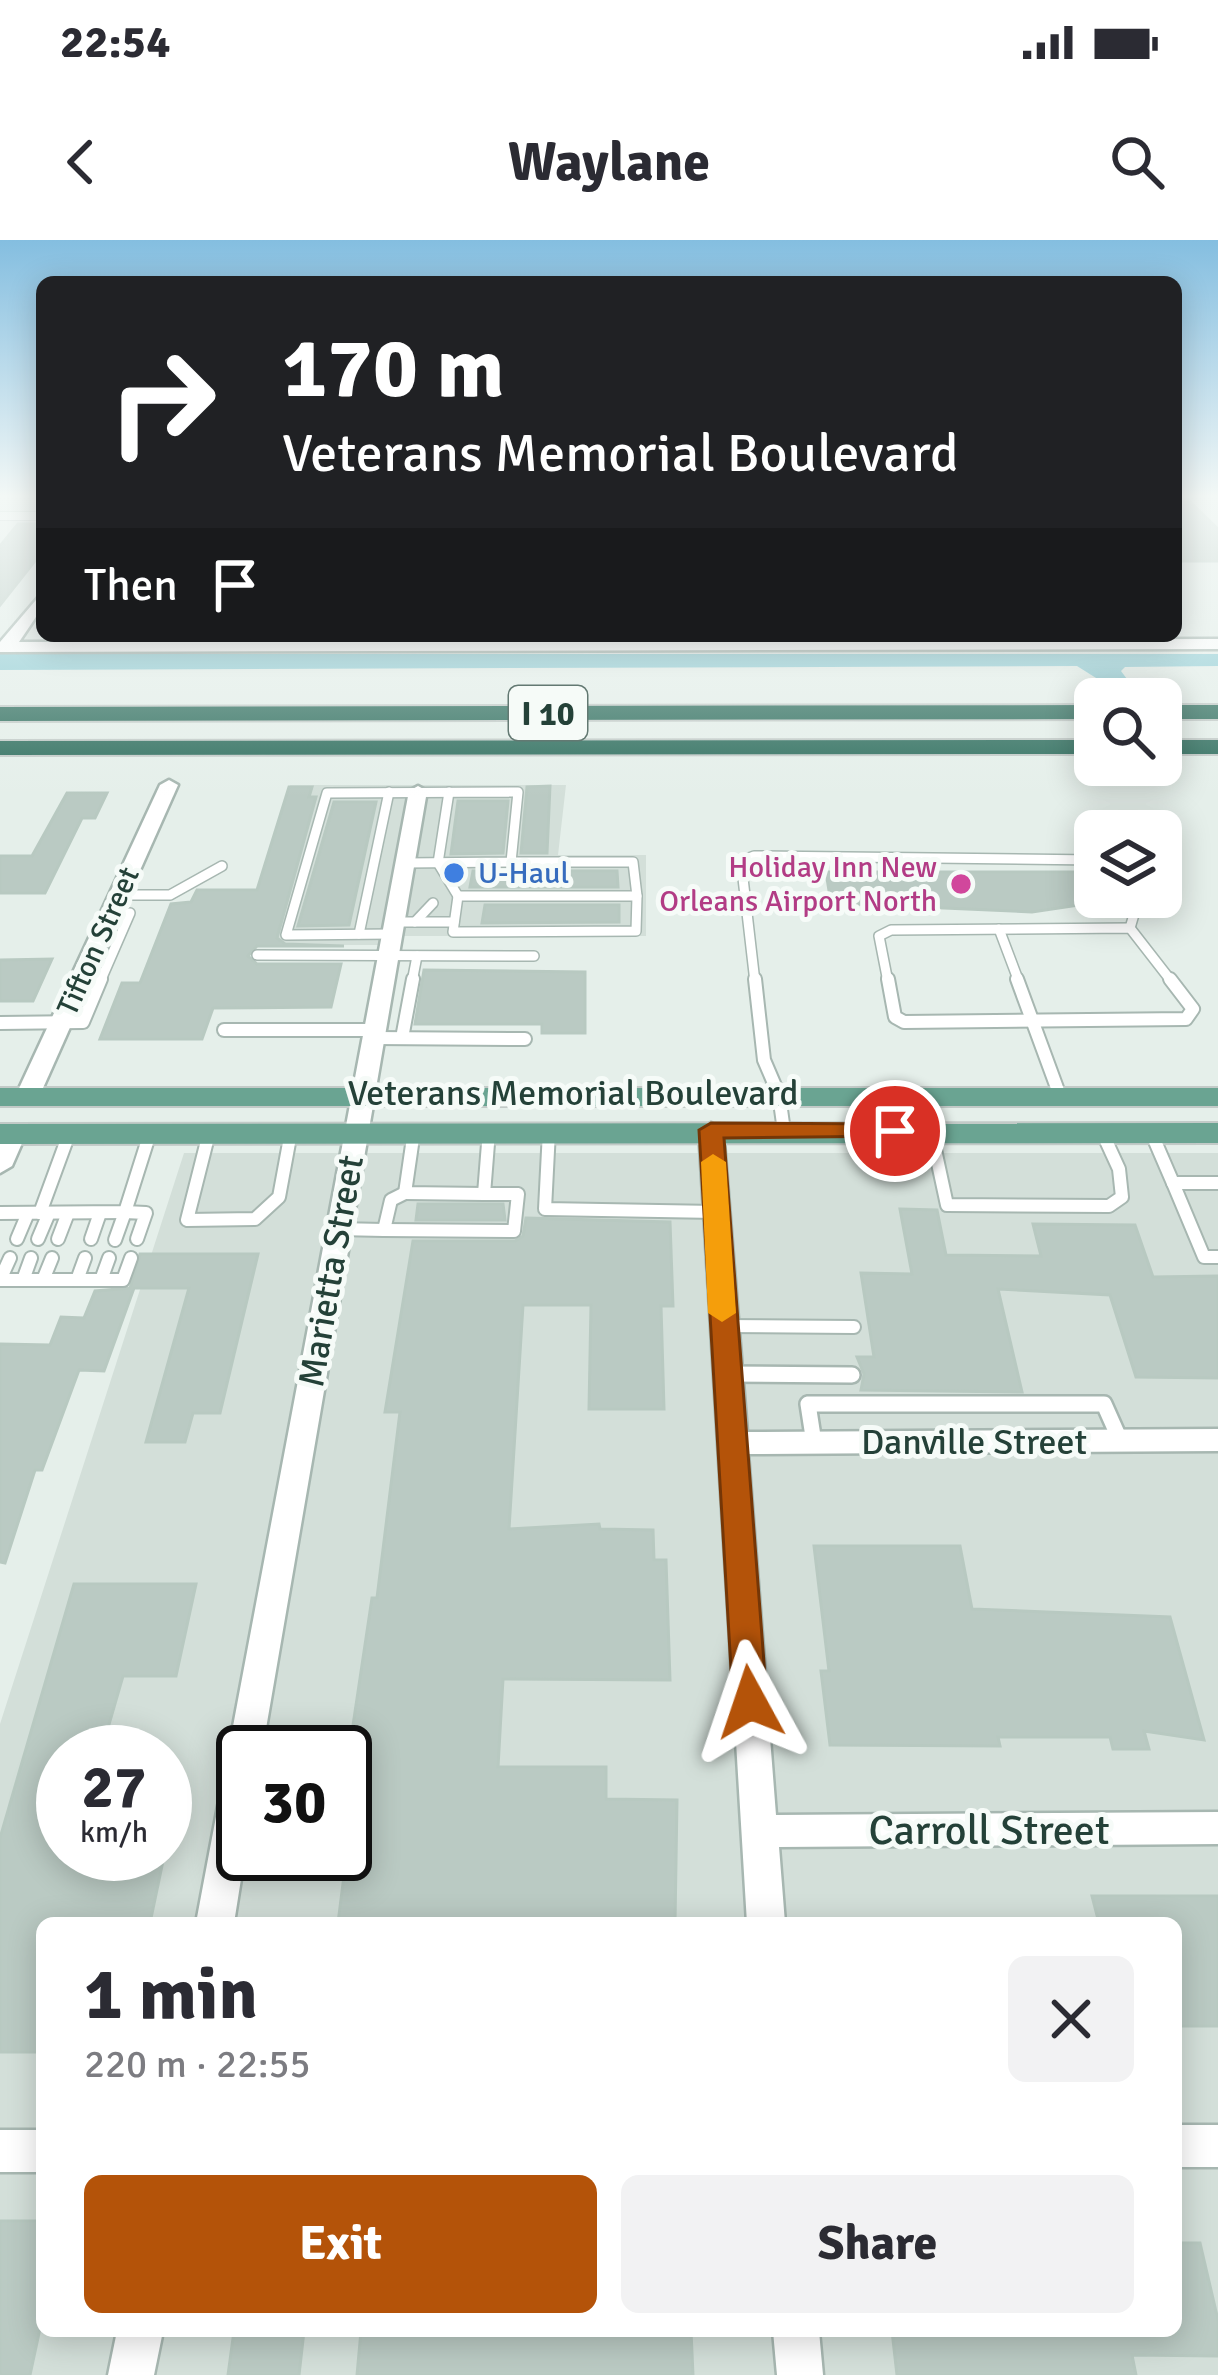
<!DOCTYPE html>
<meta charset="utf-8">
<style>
body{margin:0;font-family:Signika,sans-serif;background:#f2f2f3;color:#2b2b33;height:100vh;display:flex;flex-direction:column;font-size:45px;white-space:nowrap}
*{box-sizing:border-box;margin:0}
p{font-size:39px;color:#7c7c81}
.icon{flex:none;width:66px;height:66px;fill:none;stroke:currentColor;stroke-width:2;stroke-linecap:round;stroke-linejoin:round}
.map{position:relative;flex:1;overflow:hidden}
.panel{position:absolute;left:36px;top:1677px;width:1146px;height:420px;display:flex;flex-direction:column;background:#fff;border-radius:18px;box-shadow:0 6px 30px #0003}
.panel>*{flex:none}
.guide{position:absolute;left:36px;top:36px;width:1146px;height:366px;border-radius:18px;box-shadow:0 6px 30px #0003;background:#202124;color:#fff;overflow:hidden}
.fabs{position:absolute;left:1074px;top:438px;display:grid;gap:24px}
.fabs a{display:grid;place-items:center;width:108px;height:108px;border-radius:18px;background:#fff;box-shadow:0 6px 30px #0003;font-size:60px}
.speed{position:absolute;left:36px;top:1485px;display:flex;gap:24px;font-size:60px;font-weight:700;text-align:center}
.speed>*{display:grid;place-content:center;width:156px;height:156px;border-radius:50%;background:#fff;box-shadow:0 6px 30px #0003;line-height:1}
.speed small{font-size:30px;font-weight:400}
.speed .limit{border:6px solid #111;border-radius:18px;background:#fff;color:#111}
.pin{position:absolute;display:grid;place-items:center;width:102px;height:102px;color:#fff;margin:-51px;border:6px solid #fff;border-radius:50%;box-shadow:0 3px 12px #0007}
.me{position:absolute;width:132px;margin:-66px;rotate:355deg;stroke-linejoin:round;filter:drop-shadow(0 0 9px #0008)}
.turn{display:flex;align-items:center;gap:42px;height:252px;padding:0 48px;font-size:54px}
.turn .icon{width:156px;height:156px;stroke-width:2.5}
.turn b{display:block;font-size:84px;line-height:102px}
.then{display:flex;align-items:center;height:114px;padding:0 48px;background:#0003;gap:24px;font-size:45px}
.round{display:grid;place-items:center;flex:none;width:126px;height:126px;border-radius:18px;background:#f2f2f3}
.overview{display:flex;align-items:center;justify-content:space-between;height:204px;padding:0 48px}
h1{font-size:72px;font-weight:800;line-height:90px}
.cta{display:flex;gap:24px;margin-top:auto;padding:24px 48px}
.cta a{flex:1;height:138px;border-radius:18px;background:#b45309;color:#fff;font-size:48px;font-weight:800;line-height:138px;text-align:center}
.cta a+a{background:#f2f2f3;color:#2b2b33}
.status{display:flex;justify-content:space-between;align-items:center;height:84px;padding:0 60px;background:#fff;direction:ltr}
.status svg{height:33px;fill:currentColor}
header{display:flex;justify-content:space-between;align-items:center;height:156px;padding:0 48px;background:#fff;font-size:54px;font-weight:800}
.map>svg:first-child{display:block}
</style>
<div class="status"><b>22:54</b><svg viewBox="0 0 49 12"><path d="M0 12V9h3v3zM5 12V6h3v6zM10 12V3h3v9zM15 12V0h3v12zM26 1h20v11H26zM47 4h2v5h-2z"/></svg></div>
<header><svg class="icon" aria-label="back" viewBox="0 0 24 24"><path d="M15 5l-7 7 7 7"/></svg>Waylane<svg class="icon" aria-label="search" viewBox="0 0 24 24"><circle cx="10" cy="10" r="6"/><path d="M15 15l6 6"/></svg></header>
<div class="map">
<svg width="1218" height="2135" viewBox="0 0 1218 2135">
<rect width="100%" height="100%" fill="#e5efea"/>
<g fill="#d3dfd9" fill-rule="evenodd">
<polygon points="290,545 566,545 558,615 646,615 646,696 381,696 379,705 239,705"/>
<path d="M184,913H1218V2135H0V1484ZM63,1512H165V1614H63ZM243,1512H345V1614H243ZM42,1683H1176V2091H42Z"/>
</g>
<polygon fill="#8eccd4" points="0,414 1218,414 1218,426 1125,427 1121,431 1130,443 1104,443 1077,426 0,430"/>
<g fill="#bacac3" stroke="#b8c9c1" stroke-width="3">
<polygon points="1176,258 1186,258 1218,289 1218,321 1176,321"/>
<polygon points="18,284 42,284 42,312 0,365 0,306"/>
<polygon points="550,546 547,613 521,613 527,547"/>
<polygon points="289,547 312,547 309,557 316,557 277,698 285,704 344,706 257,706 248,716 257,724 341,724 331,767 213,768 202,799 100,799 122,743 140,743 171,664 191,662 197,650 257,650"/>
<polygon points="67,553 107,553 95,578 82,578 45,653 0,653 0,616 32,616"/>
<polygon points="458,561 508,561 503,613 451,614"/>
<polygon points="334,562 376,562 349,685 298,686"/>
<polygon points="473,631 617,631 618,647 470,647"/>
<polygon points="826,632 1095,632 1099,662 1032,672 831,663"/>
<polygon points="485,665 619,665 619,682 482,683"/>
<polygon points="52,719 33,761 0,761 0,720"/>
<polygon points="424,730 585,732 585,793 542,793 542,784 415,784"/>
<polygon points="418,964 503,964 505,980 416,980"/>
<polygon points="900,969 937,970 946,1015 1041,1016 1033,984 1135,985 1153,1037 1218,1036 1218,1138 1136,1137 1110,1055 998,1049 1022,1152 861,1150 864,1134 857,1117 874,1117 861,1033 912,1034"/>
<polygon points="526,978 670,982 673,1066 661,1066 664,1169 589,1169 591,1065 523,1065 509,1289 599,1284 600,1289 653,1290 654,1320 666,1320 670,1440 503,1439 498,1527 606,1527 606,1559 677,1560 675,1683 338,1683 345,1628 345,1539 372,1358 377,1358 400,1172 385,1172 413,1001 515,1001 523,996"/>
<polygon points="140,1014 258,1014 220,1173 193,1173 185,1202 146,1202 189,1048 134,1048 104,1131 79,1130 42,1230 35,1230 5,1323 0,1322 0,1104 50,1105 61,1077 84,1078 95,1051 130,1048"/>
<polygon points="814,1306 960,1306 972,1369 1170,1377 1204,1500 1144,1491 1149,1509 1113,1509 1110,1497 998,1497 1000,1506 830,1505 821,1431 829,1431"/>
<polygon points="74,1344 196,1344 176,1436 123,1436 101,1512 63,1512 63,1614 127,1614 126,1621 163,1621 150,1683 42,1683 42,1812 0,1812 0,1598"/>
<polygon points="1092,1656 1218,1656 1218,1786 1176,1786 1176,1683 1099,1683"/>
<polygon points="0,1981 42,1981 42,2079 30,2135 0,2135"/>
<polygon points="1176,2003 1200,2003 1218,2080 1218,2116 1132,2115 1136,2135 897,2135 892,2091 1176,2091"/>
<polygon points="234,2091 304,2091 299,2135 228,2135"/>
<polygon points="361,2091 691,2091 693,2135 357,2135"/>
</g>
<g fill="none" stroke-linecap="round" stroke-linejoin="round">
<defs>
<polyline id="service-far3" points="0,276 42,276"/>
<g id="service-far2">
<polyline points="449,552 438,623 458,656"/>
<polyline points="511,622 633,622 637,656"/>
<polyline points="119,655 170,655 222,626"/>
<polygon points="458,656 637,656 636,691 453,692"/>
<polyline points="1128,657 1135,671 1130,688"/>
<polyline points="395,682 454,682"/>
<polyline points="415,682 433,663"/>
<polyline points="999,689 1019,742"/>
<polyline points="359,694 389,552"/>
<polyline points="393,694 286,695 327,553 518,552 511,622 406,623"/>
<polyline points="257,715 534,716"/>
<polyline points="100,742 130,673 111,674"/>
<polyline points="412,742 417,716"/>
<polyline points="755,742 741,621 754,616 1095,620"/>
<polyline points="888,742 879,696 891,690 1130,688 1172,742"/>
</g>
<g id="service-far1">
<polyline points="755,739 764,820 779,855 784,891"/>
<polyline points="888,739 895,777 904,782 1186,779 1193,769 1170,739"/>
<polyline points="1017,739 1060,856"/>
<polyline points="0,783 83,782 101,739"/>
<polyline points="224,790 375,790"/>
<polyline points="374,798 525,799"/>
<polyline points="402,798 413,739"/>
<polyline points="414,891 405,953 484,954 489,891"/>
<polyline points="549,891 545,969 716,972"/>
<polyline points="931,891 947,965 1109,966 1122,957 1119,929 1102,892"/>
<polyline points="1151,892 1173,943 1218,943"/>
<polyline points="209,893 187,980 255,979 279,957 291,892"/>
<polyline points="1173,943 1204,1017 1218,1017"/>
<polyline points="0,973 125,972 150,893"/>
<polyline points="40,973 69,894"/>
<polyline points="337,989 384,990 391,960 405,953"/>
<polyline points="384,990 514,991 518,954 484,954"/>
<polyline points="17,999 28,973"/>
<polyline points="38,999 49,973"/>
<polyline points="58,999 68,973"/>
<polyline points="91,999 100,973"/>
<polyline points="115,1000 125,972 146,973 137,999"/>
<polyline points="10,1018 0,1040 101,1040 109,1018"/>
<polyline points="23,1040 31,1018"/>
<polyline points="43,1040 52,1018"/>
<polyline points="77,1040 85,1018"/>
<polyline points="101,1040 123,1040 131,1018"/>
<polyline points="723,1086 854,1087"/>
</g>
<g id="service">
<polyline points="726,1134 852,1135"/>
<polyline points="814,1203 808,1164 1104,1164 1120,1200"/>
</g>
<g id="minor">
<polygon points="42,353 42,368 19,402 1218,399 1218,409 0,412 0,402"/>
<polygon points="169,540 178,545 39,857 35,862 19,862 15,857 160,545"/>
<polygon points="418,546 427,551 262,1512 243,1512 245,1614 234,1683 196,1683 409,551"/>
<polygon points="711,883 723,890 747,1192 1218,1189 1218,1211 748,1214 776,1575 1218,1572 1218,1604 779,1607 785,1683 747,1683 699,890"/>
<polygon points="14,887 26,894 12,926 0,933 0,899 6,889"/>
<rect x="1176" y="1885" width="42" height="42"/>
<rect x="0" y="1890" width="42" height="42"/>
<polygon points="117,2091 163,2091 154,2135 108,2135"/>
<polygon points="773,2091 819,2091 823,2135 777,2135"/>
</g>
<g id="primary">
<rect x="0" y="848" width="1218" height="18"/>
<polygon points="1218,883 1218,903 0,904 0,884"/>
</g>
<g id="motorway">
<polygon points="1095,465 1095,479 0,481 0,467"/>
<rect x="1161" y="465" width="57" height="14"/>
<polygon points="1095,500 1095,514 0,515 0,501"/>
<rect x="1161" y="500" width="57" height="14"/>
</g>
</defs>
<use href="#service-far3" stroke="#a7b7b1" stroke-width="10"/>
<use href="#service-far2" stroke="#a7b7b1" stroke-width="12"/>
<use href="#service-far1" stroke="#a7b7b1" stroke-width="16"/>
<use href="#service" stroke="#a7b7b1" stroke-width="20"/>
<use href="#minor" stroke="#a7b7b1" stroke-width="5"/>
<use href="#primary" stroke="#c2cac7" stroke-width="4"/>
<use href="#motorway" stroke="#c2cac7" stroke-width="4"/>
<use href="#service-far3" stroke="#fff" stroke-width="8"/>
<use href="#service-far2" stroke="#fff" stroke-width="9"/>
<use href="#service-far1" stroke="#fff" stroke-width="12"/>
<use href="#service" stroke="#fff" stroke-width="15"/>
<use href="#minor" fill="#fff" fill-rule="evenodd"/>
<use href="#primary" fill="#6aa492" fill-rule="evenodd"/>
<use href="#motorway" fill="#2f6e5e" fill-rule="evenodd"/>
</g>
<linearGradient id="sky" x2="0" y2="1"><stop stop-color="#84bee0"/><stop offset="0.46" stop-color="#f3f8f6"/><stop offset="1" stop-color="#f3f8f6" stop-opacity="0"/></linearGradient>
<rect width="1218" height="557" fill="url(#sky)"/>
<polygon fill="#b45309" stroke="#753606" stroke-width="3" points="895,884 903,886 903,896 724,898 767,1462 762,1472 750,1476 738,1472 733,1462 699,890 711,883"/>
<polygon fill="#f59e0b" points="713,914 726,922 736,1073 722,1082 708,1073 701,922"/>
<circle fill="#3f7fe0" stroke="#f6fbf8" stroke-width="4.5" cx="454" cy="633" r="12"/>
<circle fill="#d1479c" stroke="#f6fbf8" stroke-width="4.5" cx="961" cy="644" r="12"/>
<g text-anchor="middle" stroke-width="10" stroke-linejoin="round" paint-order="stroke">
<g font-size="30" fill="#b23c85" stroke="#f6fbf8" text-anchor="end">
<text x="937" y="637">Holiday Inn New<tspan x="937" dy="34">Orleans Airport North</tspan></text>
</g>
<g font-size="30" fill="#366cbe" stroke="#f6fbf8" text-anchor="start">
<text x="478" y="643">U-Haul</text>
</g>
<g font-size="30" fill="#244138" stroke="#f6fbf8">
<text transform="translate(98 701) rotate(-66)" y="10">Tifton Street</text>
</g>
<rect fill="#f6fbf8" stroke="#637972" stroke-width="3" x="509" y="446" width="78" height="54" rx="9"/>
<g font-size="33" font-weight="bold" fill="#244138">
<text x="548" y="485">I 10</text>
</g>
<g font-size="36" fill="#244138" stroke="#f6fbf8">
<text x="573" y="865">Veterans Memorial Boulevard</text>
<text transform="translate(330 1031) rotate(-80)" y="13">Marietta Street</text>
<text x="974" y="1214">Danville Street</text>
</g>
<g font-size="42" fill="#244138" stroke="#f6fbf8">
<text x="989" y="1604">Carroll Street</text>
</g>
</g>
</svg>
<div class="fabs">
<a><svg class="icon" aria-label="search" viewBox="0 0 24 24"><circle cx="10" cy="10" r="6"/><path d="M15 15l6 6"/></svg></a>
<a><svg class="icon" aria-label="layers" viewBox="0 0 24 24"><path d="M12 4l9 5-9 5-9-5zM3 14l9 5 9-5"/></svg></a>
</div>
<div class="speed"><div>27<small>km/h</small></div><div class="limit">30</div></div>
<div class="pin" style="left:895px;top:891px;background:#d93025"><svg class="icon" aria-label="arrive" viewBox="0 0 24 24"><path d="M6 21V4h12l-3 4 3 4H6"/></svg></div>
<svg class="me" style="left:750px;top:1462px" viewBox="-20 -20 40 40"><path d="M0-17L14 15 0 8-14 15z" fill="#b45309" stroke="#fff" stroke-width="4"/></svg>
<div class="guide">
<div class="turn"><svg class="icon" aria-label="right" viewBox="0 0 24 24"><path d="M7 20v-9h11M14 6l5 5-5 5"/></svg><div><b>170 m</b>Veterans Memorial Boulevard</div></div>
<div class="then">Then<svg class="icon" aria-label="arrive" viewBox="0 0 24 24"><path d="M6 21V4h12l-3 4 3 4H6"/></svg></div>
</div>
<section class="panel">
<div class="overview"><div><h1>1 min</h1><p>220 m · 22:55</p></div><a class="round"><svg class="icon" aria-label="close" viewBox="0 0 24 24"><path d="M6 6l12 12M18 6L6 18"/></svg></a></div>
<div class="cta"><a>Exit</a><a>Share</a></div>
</section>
</div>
